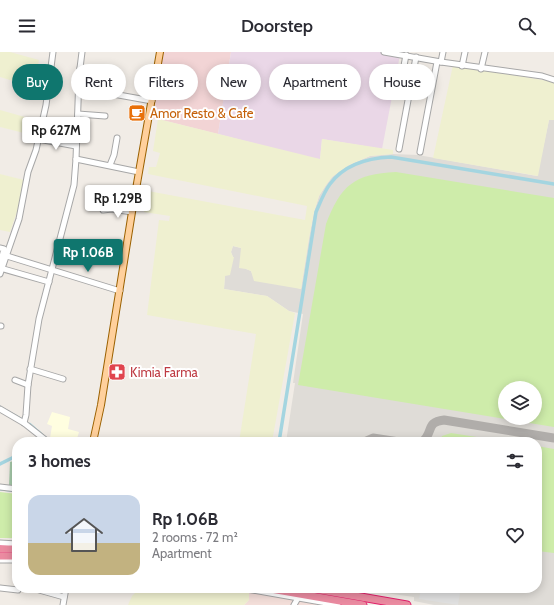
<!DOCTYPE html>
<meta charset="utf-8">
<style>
body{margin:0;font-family:Cabin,sans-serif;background:#f7f7f7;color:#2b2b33;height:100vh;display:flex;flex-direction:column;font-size:15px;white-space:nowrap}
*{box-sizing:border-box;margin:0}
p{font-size:13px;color:#7c7c81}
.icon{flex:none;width:22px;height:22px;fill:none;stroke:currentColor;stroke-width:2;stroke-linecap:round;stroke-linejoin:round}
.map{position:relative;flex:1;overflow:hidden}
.side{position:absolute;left:12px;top:385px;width:530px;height:156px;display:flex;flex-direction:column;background:#fff;border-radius:16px;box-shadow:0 2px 10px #0003}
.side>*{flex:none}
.banner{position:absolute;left:12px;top:12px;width:530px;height:36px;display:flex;gap:8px}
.tools{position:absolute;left:498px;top:329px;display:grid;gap:8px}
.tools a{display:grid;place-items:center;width:44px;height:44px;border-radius:50%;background:#fff;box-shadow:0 2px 10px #0003;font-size:20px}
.price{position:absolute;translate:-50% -34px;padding:0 9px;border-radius:4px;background:#fff;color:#222;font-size:13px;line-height:26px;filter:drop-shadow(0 1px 2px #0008)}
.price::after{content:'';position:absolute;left:50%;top:24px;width:12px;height:9px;margin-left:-6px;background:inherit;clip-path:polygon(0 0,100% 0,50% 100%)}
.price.selected{background:#0f766e;color:#fff}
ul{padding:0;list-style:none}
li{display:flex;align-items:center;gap:12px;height:100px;padding:0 16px}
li+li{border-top:1px solid #e1e1e2}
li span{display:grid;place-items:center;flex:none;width:112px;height:80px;border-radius:12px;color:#555}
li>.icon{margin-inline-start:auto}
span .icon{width:48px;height:48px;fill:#fffc;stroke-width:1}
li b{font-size:17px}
h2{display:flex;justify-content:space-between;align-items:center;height:48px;padding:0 16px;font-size:17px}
.tag{padding:0 14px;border-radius:18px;background:#fff;box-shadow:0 2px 10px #0003;font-size:14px;line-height:36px}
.tag.selected{background:#0f766e;color:#fff}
header{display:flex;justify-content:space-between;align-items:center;height:52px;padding:0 16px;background:#fff;font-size:18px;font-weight:600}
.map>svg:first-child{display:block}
.commercial{fill:#f2d4d5}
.industrial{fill:#ead7e7}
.education{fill:#fffee0}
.military{fill:#f3ded9}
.airport{fill:#dfdcd7;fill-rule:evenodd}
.farmland{fill:#eff0d0}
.grass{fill:#ceecaa;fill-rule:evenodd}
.cemetery{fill:#a6caaa}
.parking{fill:#e0e0e0}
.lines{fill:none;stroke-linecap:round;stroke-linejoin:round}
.stream{stroke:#a4d5e0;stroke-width:1}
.canal{stroke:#a4d5e0;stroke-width:3.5}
.taxiway{stroke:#b0adaa;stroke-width:9}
.minor-casing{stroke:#a7a7a7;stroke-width:7}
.major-casing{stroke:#9b6100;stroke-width:8}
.highway-casing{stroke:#e21f6b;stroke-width:9}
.minor{stroke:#fff;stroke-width:5}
.major{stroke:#ffd09c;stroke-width:6}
.highway{stroke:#eb8ba1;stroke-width:7}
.labels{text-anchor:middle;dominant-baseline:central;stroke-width:4;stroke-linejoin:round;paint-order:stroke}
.food-label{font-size:13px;fill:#c56008;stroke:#fff;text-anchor:start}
.health-label{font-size:13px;fill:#be3a42;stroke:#fff;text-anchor:start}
</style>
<header><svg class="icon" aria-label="menu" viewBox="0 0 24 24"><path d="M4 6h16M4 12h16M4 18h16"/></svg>Doorstep<svg class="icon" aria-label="search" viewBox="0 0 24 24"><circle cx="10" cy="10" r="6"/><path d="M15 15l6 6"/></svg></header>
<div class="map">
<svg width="554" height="553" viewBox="0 0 554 553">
<rect width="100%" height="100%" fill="#f1ece6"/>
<!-- commercial -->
<path class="commercial" d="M163,0H231L218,82L158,67H150Z"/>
<!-- industrial -->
<path class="industrial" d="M231,0H379L400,3L382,97L322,87L320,108L218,82Z"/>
<!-- education -->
<path class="education" d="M52,360L70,365L68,377L79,380L76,390H55L50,386L52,374L47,372Z"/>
<!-- military -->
<path class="military" d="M249,540L326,553H244L249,548Z"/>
<!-- airport -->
<path class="airport" d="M549,68H554V553H434L414,549V545L349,536H537V390H286L295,331H293L303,262L289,259L267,244L224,237L225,224L233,205L231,200L233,194L241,196L246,217L251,219L253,224L301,237L309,186L314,160L319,144L326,133L332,125L338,119L349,113L370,104L393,102L418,103L537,124ZM505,336H535V366H505Z"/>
<!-- farmland -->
<g class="farmland">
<path d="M0,0H10L39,8L37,18L49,21L46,39L0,25Z"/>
<path d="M453,13L554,30V68H549L538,124L433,106Z"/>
<path d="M0,58L39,69L36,84L0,75Z"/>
<path d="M158,67L320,107L322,87L393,98V102L370,104L349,113L332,125L326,133L319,144L314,160L309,186L301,237L254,229L251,219L246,217L239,216L241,196L233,194L231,200L233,205H234L230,223L225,224L224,237L267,244L289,259L295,261L272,390H239L256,282L147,263L159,168L169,169L170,164L144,160L148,139L305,168L307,154L148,122L149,115H156L160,101L153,99Z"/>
<path d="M0,122L24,128L20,151L10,180L0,178Z"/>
<path d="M140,536H227L249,540V548L244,553H128L132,544Z"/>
</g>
<!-- grass -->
<g class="grass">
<path d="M396,120L554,146V375L298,333L326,172C341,133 354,122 396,120ZM505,336H535V366H505Z"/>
<path d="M451,381L509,390H439L442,384Z"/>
<path d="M537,394L554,397V501L537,499Z"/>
<path d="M0,440L17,442V486H0Z"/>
</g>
<!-- cemetery -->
<path class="cemetery" d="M17,408V435L9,434L10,410Z"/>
<!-- parking -->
<path class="parking" d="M421,536H461L458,553L419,547Z"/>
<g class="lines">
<!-- stream -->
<g class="stream">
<path d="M0,354L23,367"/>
<path d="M30,371L52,390"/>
<path d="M0,438L17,440"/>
</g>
<!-- canal -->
<g class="canal">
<path d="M279,390L316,160C320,151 324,140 330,132C344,113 368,106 391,105L554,132"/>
<path d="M0,412L12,406L17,405"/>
</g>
<!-- taxiway -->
<g class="taxiway">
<path d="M364,390L373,386L399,390"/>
<path d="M422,390C434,381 425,370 444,368L554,386"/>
</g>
<!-- minor casing -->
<g class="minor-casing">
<g id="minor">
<path d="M384,0L441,10L542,24L554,28"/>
<path d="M441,10L443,0"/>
<path d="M462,14L465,0"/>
<path d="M80,16L107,21"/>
<path d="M481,17L485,0"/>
<path d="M401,30L406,3"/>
<path d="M78,38L113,42L152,49"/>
<path d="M78,62L105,64"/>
<path d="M41,77L77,84"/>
<path d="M38,87L76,94"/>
<path d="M399,97L416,5"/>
<path d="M420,100L437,10"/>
<path d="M76,107L139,120"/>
<path d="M110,113L114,103L117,86"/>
<path d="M113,142L134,146"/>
<path d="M103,158L112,157L132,160"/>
<path d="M0,196L4,197L0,212"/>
<path d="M7,204L120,239"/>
<path d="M0,216L49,230"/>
<path d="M0,222L19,167L28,120L36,98L46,53L53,0"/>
<path d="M0,274H1"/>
<path d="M30,317L63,327"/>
<path d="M15,328L28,333"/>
<path d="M0,357L24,371L48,390"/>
<path d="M24,371L26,363L28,333L39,267L74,133L76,107L79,24L82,0"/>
<path d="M0,435L17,437"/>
<path d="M0,491L17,492"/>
<path d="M0,508H17"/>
<path d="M0,536L18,538"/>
<path d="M241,536L338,553"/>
<path d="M39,538L64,545"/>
<path d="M63,553L66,536"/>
<path d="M294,553L298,546"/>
</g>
</g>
<!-- major casing -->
<g class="major-casing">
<path id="major" d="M93,390L101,353L132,160L160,0"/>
</g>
<!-- highway casing -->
<g class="highway-casing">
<g id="highway">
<path d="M0,497H17"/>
<path d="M0,504H17"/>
<path d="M265,536L363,553"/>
<path d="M309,536L407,553"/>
</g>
</g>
<!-- minor -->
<use href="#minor" class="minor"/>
<!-- major -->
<use href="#major" class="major"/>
<!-- highway -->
<use href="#highway" class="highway"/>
</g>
<!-- icons -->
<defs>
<g id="cafe-square" transform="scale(0.9)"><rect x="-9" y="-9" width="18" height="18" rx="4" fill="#e8710a" stroke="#fff"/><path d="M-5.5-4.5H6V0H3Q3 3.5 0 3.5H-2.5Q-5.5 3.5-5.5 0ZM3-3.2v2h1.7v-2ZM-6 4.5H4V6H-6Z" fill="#fff"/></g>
<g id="pharmacy-square" transform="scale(0.9)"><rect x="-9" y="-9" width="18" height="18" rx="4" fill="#e0444e" stroke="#fff"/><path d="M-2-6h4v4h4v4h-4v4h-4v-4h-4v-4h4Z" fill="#fff"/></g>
</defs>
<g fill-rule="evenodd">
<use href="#cafe-square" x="137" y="61"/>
<use href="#pharmacy-square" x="117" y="320"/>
</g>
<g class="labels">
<!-- food labels -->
<g class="food-label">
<text x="150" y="61">Amor Resto &amp; Cafe</text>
</g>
<!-- health labels -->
<g class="health-label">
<text x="130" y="320">Kimia Farma</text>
</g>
</g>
</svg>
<div class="tools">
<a><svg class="icon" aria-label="layers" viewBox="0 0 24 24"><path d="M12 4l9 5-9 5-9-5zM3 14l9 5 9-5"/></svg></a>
</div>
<b class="price" style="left:56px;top:99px">Rp 627M</b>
<b class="price" style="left:118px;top:167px">Rp 1.29B</b>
<b class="price selected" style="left:88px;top:221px">Rp 1.06B</b>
<div class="banner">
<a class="tag selected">Buy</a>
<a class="tag">Rent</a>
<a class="tag">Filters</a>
<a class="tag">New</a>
<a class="tag">Apartment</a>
<a class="tag">House</a>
</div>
<section class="side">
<h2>3 homes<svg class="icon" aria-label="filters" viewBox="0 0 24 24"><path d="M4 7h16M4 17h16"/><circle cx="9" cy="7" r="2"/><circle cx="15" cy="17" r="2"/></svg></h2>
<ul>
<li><span style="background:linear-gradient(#c9d6e8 60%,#c2b280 0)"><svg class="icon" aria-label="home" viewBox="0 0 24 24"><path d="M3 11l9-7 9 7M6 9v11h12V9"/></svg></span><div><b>Rp 1.06B</b><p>2 rooms · 72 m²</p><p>Apartment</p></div><svg class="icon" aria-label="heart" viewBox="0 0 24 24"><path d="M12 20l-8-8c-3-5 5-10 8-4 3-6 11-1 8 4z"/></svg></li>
</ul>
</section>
</div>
